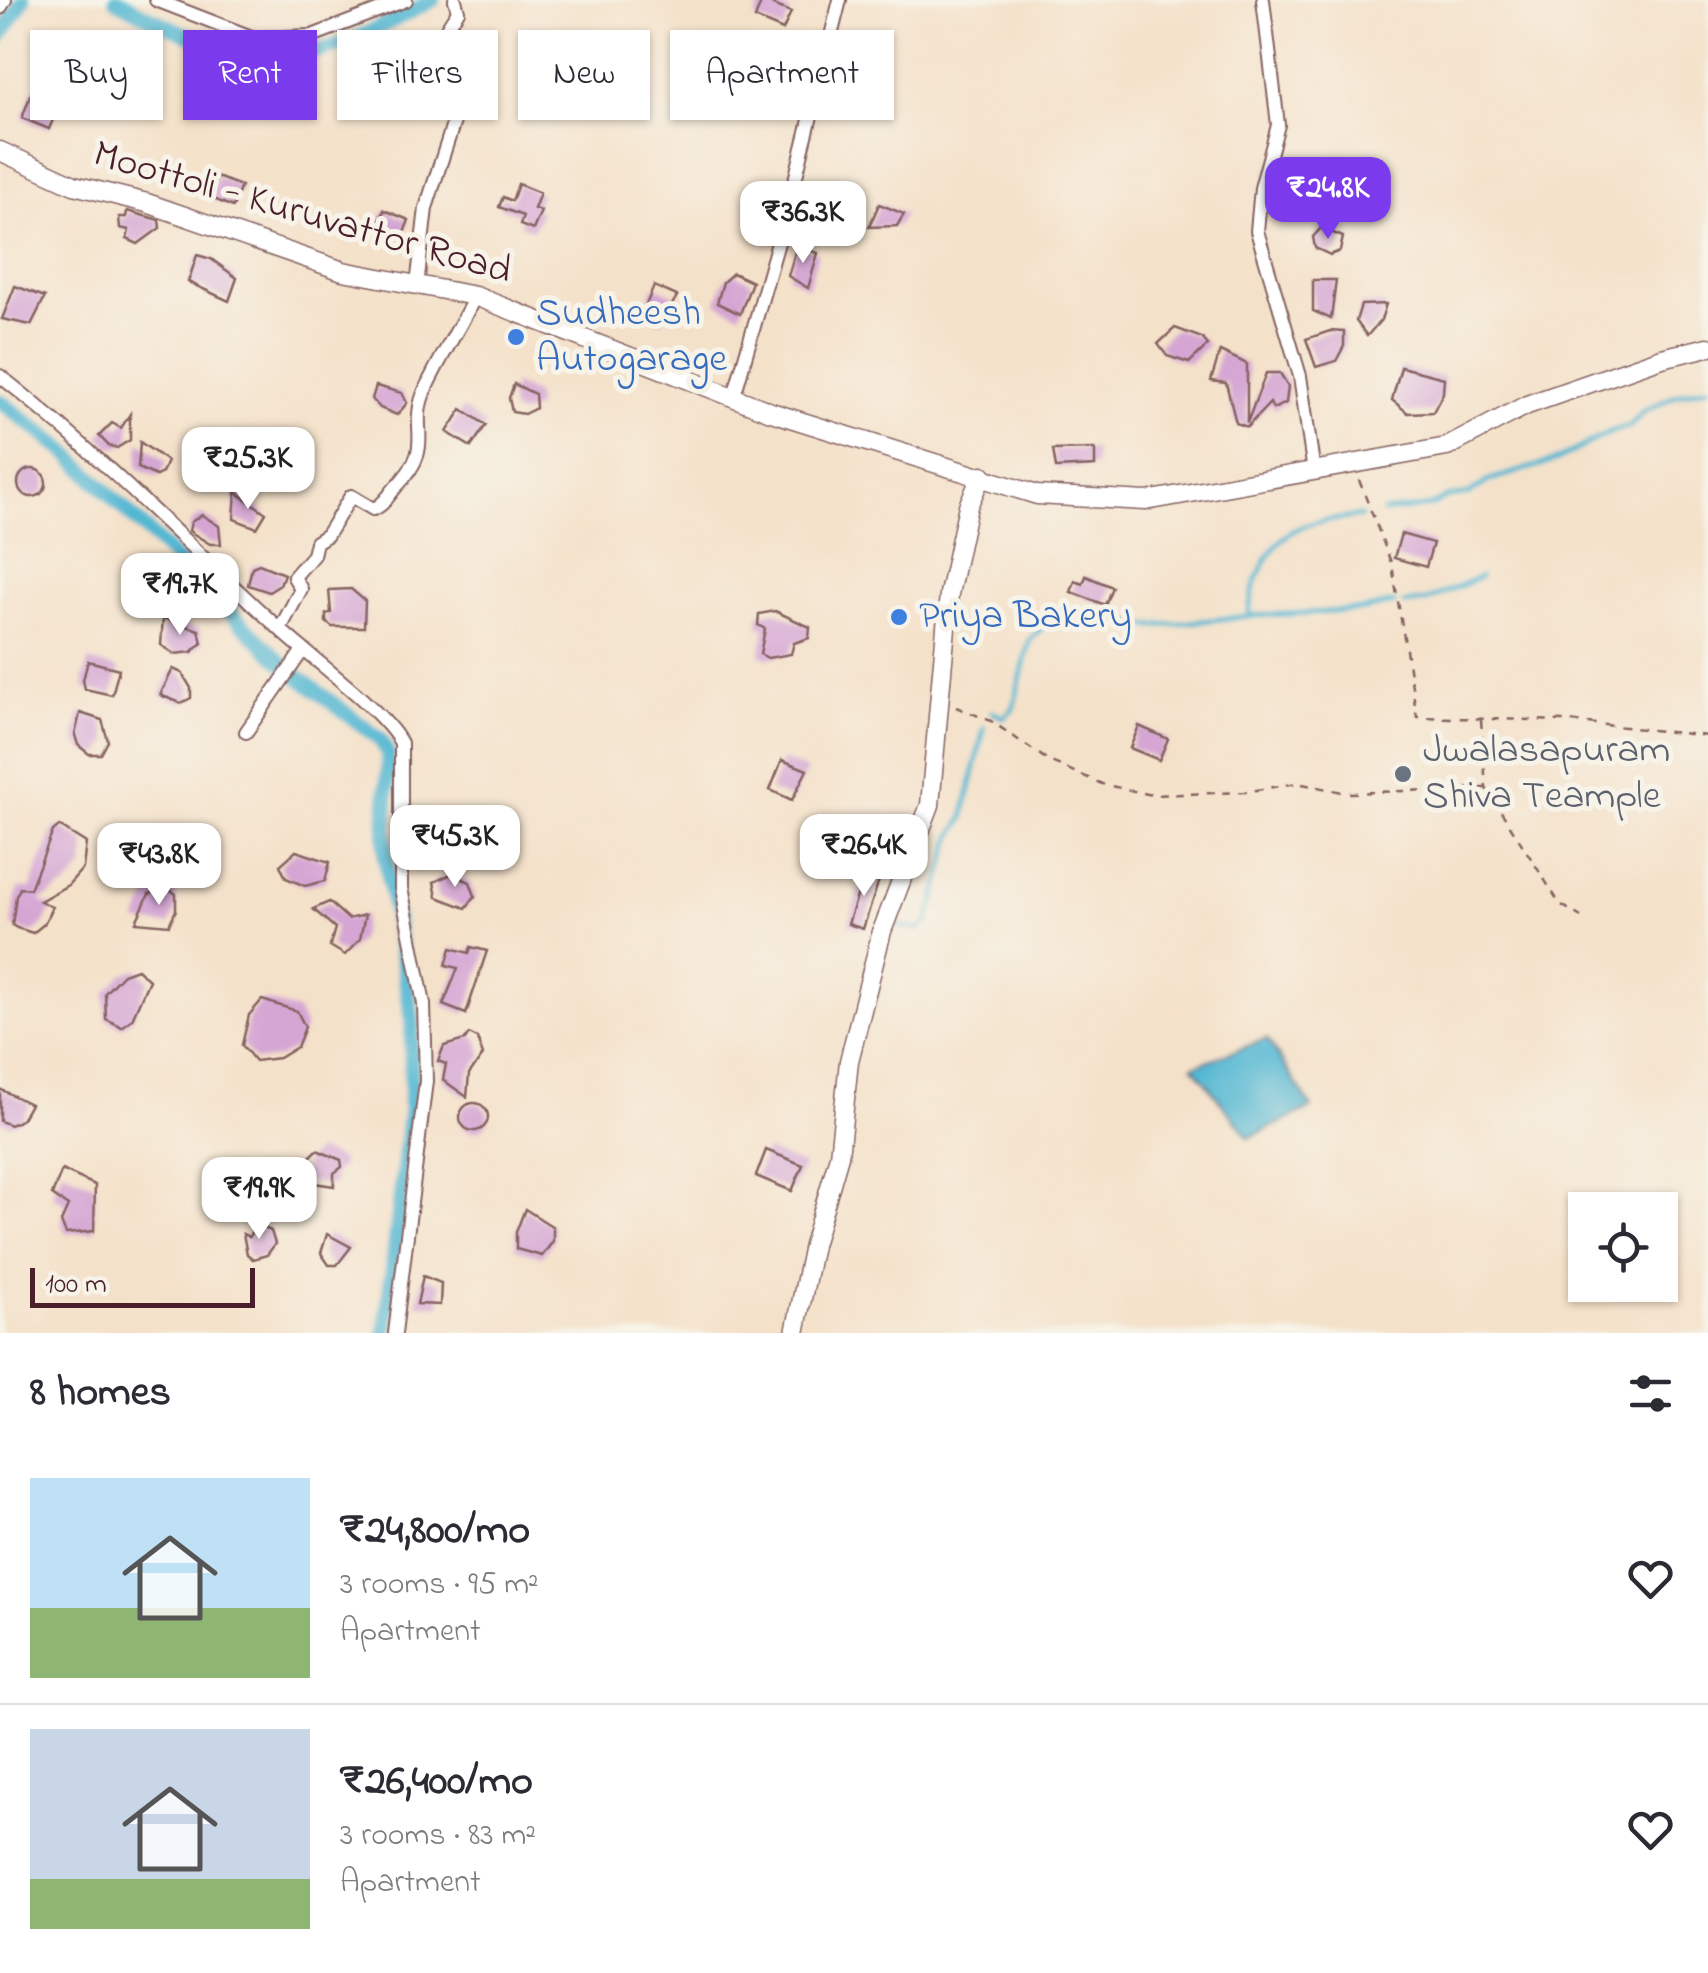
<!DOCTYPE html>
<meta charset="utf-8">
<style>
body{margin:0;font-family:"Indie Flower",sans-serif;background:#f2f2f3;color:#2b2b33;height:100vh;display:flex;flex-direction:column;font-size:38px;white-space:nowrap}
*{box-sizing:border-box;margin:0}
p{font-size:32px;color:#7c7c81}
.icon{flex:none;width:55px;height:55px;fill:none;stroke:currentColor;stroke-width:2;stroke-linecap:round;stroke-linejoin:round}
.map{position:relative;height:1333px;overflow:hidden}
.panel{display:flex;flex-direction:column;background:#fff;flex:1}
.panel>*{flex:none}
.top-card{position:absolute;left:30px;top:30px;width:1000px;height:90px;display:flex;gap:20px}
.controls{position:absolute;left:1568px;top:1192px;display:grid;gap:20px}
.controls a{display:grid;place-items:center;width:110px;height:110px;border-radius:0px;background:#fff;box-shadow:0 2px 8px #0004;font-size:50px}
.scale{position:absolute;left:30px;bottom:25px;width:225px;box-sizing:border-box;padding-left:10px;border:5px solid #4a1f2b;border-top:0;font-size:28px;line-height:35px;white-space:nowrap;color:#4a1f2b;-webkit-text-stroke:8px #f7f3e8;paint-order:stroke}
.price{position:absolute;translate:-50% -85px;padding:0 22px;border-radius:20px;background:#fff;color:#222;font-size:32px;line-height:65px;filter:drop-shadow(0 2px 5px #0008)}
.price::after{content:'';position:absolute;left:50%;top:60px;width:30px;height:22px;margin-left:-15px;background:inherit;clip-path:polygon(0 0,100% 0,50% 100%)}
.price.active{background:#7c3aed;color:#fff}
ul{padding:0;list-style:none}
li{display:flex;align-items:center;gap:30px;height:250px;padding:0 30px}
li+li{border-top:2px solid #e1e1e2}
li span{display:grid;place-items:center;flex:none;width:280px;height:200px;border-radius:0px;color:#555}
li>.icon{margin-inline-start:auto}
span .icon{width:120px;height:120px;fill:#fffc;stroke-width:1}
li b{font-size:42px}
h2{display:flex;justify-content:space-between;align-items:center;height:120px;padding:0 30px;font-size:42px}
.tag{padding:0 35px;border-radius:0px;background:#fff;box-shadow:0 2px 8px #0004;font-size:35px;line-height:90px}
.tag.active{background:#7c3aed;color:#fff}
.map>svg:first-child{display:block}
.water{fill:#55b8d3;stroke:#506c7f;stroke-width:2.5}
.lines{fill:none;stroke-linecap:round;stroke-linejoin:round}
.stream{stroke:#55b8d3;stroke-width:5}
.canal{stroke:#55b8d3;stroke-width:15}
.building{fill:#d5a6d4}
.street-casing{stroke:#866362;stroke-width:16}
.secondary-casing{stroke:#866362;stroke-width:21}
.path{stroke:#866362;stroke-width:2.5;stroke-dasharray:8 8;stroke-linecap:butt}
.street{stroke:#fff;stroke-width:12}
.secondary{stroke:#fff;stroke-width:18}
.shop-dot{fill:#3f7fe0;stroke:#f7f3e8;stroke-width:4}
.worship-dot{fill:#6b7280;stroke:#f7f3e8;stroke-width:4}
.labels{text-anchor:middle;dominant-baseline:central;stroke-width:10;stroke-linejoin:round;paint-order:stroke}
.street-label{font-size:40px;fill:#4a1f2b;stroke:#f7f3e8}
.shop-label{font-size:40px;fill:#366cbe;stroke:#f7f3e8;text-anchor:start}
.worship-label{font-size:40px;fill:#5b616d;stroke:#f7f3e8;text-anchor:start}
</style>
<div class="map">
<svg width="1708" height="1333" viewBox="0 0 1708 1333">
<rect width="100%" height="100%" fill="#f7f3e8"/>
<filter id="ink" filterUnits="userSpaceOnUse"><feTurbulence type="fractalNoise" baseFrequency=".01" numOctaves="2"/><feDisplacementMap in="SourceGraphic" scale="20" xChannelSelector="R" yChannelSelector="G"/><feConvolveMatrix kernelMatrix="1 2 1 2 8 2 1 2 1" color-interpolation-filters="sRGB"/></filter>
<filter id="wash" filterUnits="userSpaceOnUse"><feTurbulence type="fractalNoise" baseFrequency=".0048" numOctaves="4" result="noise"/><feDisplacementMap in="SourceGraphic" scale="40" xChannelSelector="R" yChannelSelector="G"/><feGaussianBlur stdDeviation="2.25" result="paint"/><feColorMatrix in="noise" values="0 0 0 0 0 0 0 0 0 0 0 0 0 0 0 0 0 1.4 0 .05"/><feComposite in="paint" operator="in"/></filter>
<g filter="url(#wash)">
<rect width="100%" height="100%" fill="#f4e1c9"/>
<!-- water -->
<path class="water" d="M1267,1039L1312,1108L1249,1138L1193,1066Z"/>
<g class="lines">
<!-- stream -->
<g class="stream">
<path d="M1383,512L1431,506L1447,497L1469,494L1490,480L1557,460L1610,432L1630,426L1643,412L1676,395L1708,387"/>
<path d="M1404,604L1426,601L1480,577"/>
<path d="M1249,616L1364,610L1394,603"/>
<path d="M992,712L1004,717L1013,709L1030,640L1050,619L1093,617L1152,626L1249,616C1250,594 1255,581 1265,562C1289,519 1316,523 1361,516"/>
<path d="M891,924L917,930L928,923L953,835L963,819L984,728"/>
</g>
<!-- canal -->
<g class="canal">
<path d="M116,0C262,76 288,77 433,0"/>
<path d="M0,37L23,0"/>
<path d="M0,401L64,450L288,669L380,739L388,754L385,856L412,1019L410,1111L385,1333"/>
</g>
</g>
<g id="blocks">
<!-- building -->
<g class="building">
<path d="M762,0H775L773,5L791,12L783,30L755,18Z"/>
<path d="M594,84L596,107L552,108V86Z"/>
<path d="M32,91L54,99L48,115L54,117L49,129L22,118Z"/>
<path d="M217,177L241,186L233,207L209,197Z"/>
<path d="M518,184L540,193L534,209L541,211L533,230L520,225L523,216L499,207L503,197L512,201Z"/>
<circle cx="818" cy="210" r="15"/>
<path d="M879,204L904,214L897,226L869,227Z"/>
<path d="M384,210L409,220L402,238L377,228Z"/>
<path d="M127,211L159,220L160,228L138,244L127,239L129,230L120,228L119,217H126Z"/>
<path d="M1321,228L1343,237L1340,251L1330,255L1315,248L1313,237Z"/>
<path d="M797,246L818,253L808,288L788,276Z"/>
<path d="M197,255L211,259L237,278L229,301L188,282Z"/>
<path d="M733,273L752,282L740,314L717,303L723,282Z"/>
<path d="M1313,280H1336L1331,319L1313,311Z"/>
<path d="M15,286L45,297L31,325L2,319Z"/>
<path d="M654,286L677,296L662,322L642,314Z"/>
<path d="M1386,304L1381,320L1367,336L1356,321L1361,305Z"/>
<path d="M1175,328L1202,338L1208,345L1189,363L1167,356L1158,344Z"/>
<path d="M1330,331L1344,332V346L1336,361L1316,367L1306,339Z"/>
<path d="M1220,351L1247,364V423L1266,373H1280L1288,386L1286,403L1273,409L1270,403L1247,427L1236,423L1226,383L1211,381Z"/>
<path d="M1401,367L1444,378L1443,393L1433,412L1408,413L1392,400Z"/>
<path d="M514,384L535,394L536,408L524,414L512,412L509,398Z"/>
<path d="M376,386L402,393L407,403L397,415L380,408L372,399Z"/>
<path d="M462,409L486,425L471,447L447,432Z"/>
<path d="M130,414V440L117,448L109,446L99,436L112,423L121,428Z"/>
<path d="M140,442L167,461L162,473L156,476L138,468Z"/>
<path d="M1095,449V466L1056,468L1053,450Z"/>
<circle cx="32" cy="483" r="14"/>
<path d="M236,492L266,513L257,528L234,519Z"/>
<path d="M202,515L219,526L221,544H210L189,531L191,522Z"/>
<path d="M1401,534L1433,543L1426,567L1394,558Z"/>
<path d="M259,564L284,574L280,585L269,592L248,585L252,567Z"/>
<path d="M1086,576L1112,587L1105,605L1071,592L1075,581L1083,584Z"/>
<path d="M351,589L365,601L364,627H332L326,622V614L331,613L329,590Z"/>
<path d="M775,611L810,627L809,638L794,643L791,654L768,658L760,654L765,629L758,625L759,614Z"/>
<path d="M163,618L199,630L202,643L192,652L174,654L161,645Z"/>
<path d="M88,661L119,669L112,695L85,689L83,680Z"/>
<path d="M173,669L182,673L191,688V698L181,703L160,695Z"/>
<path d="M80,713L102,720L108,741L101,754H89L78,745L75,735Z"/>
<path d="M1139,726L1168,739L1159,760L1130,748Z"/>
<path d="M782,760L807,770L792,800L770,790Z"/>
<path d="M59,826L86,843L83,868L68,885L40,901L52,907L44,924L33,933L17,928L12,925L16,896L20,888L30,889L53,831Z"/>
<path d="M190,849L218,862L212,878L204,879L185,868Z"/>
<path d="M296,851L330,862L325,881L305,886L286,878L280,865Z"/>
<path d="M866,869L881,874L863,929L848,924Z"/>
<path d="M451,874L470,882L475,896L466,908L437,897L434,882Z"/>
<path d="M168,888L176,894V910L169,925L136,922L149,894Z"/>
<path d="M329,902L348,919L365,915L360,939L345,955L330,946L335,928L313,909Z"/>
<path d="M471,947L487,951L466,1014L443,1005L458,968L446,965L451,948L469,953Z"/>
<path d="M137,969L149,980L132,1019L122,1027L106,1019L105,993L123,974Z"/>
<path d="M262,1000L297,1011L305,1027L297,1047L279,1058L255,1061L242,1045L249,1015Z"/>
<path d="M469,1034L477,1038L483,1055L469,1074L467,1097L443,1080L446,1064L438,1061L444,1046L465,1040Z"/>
<path d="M0,1089L30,1104L21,1120L10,1125L0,1121Z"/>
<circle cx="474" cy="1117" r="14"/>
<path d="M317,1150L341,1160L342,1167L334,1173V1186L308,1182L304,1175L305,1162Z"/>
<path d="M766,1150L803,1165L792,1191L756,1176Z"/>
<path d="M62,1170L95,1185L94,1231L66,1234L61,1222L68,1206L52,1195Z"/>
<path d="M525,1209L553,1227V1241L542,1256L516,1249V1232Z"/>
<path d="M255,1224L271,1231L275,1244L267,1255L253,1259L247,1254L243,1234L249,1237Z"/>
<path d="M327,1234L351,1247L337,1265H329L321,1253Z"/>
<path d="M423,1276L441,1283L440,1305L417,1304Z"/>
</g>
</g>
</g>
<g filter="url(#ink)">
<use href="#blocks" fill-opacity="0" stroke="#866362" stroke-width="2.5"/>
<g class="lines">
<!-- street casing -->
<g class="street-casing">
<g id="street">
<path d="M156,0L254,38L312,36L406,0"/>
<path d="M1263,0L1278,125L1261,188L1257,231L1300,376L1314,472"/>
<path d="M0,8L5,0"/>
<path d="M417,286L426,208L460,103L455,66L458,55L447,28L458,11L455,0"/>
<path d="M0,376C101,455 189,547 284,633C315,661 384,711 401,743V888L424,1004L426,1081L395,1333"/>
<path d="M734,396L789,204L840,0"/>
<path d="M280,629L301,589L294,577L313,555L316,542L327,535L351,496L373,509C383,506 388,496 395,488C439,443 406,431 426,388C440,357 460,328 475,296"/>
<path d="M246,732L303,650"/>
</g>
</g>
<!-- secondary casing -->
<g class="secondary-casing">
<g id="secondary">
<path d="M0,151L74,185L147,203L343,271L475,296L771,412L1037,495L1146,501L1447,447L1527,405L1662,358L1708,347"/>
<path d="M795,1333L813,1245L839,1156L849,1061L882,931L930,805L949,594L968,506L982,475"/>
</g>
</g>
<!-- path -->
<g class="path">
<path d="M1359,480L1392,565L1417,717L1568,721L1708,736"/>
<path d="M956,707L991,721L1049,761L1102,784L1152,795L1245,792L1297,783L1348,793L1486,788"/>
<path d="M1481,720L1486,788L1560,904L1581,917"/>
</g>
<!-- street -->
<use href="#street" class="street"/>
<!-- secondary -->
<use href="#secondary" class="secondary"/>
</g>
</g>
<!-- markers -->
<g class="shop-dot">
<circle cx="516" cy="337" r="10"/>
<circle cx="899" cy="617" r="10"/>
</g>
<circle class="worship-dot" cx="1403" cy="774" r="10"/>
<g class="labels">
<!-- street labels -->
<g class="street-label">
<text transform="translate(302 214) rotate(16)">Moottoli - Kuruvattor Road</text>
</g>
<!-- shop labels -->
<g class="shop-label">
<text x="536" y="314">Sudheesh<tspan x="536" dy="46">Autogarage</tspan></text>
<text x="919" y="617">Priya Bakery</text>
</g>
<!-- worship labels -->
<g class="worship-label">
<text x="1423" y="751">Jwalasapuram<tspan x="1423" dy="46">Shiva Teample</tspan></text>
</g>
</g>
</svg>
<div class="controls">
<a><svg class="icon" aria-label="locate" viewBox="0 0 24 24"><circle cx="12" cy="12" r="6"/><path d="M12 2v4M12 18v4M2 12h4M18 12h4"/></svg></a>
</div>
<div class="scale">100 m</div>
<b class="price active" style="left:1328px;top:242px">₹24.8K</b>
<b class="price" style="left:803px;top:266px">₹36.3K</b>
<b class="price" style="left:248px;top:512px">₹25.3K</b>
<b class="price" style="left:180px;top:638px">₹19.7K</b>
<b class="price" style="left:455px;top:890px">₹45.3K</b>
<b class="price" style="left:864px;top:899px">₹26.4K</b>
<b class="price" style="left:159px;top:908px">₹43.8K</b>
<b class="price" style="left:259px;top:1242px">₹19.9K</b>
<div class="top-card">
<a class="tag">Buy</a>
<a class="tag active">Rent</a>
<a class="tag">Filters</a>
<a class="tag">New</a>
<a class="tag">Apartment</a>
</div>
</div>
<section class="panel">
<h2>8 homes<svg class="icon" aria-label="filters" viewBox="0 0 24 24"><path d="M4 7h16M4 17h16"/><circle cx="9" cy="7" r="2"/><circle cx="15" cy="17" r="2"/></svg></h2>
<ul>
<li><span style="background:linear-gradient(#bfe0f5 65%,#8fb573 0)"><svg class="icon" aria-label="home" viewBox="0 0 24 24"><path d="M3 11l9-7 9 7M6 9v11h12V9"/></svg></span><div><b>₹24,800/mo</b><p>3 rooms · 95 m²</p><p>Apartment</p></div><svg class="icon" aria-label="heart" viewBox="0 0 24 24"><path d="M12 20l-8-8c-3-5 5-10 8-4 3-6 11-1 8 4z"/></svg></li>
<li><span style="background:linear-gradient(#c9d6e8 75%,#8fb573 0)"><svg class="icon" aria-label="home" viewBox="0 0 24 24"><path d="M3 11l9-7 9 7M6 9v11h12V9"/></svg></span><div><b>₹26,400/mo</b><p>3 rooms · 83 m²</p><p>Apartment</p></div><svg class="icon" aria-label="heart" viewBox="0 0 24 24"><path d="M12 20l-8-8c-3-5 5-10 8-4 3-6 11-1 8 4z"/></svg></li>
</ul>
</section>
